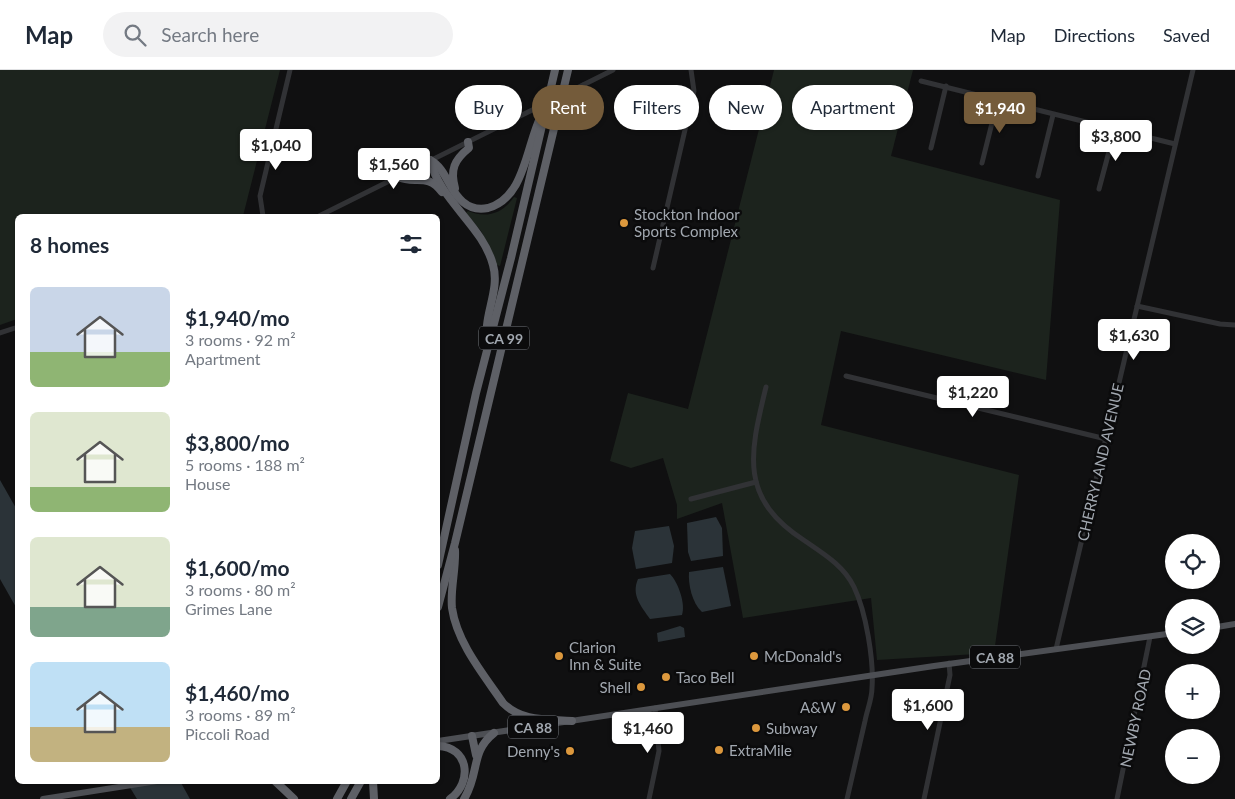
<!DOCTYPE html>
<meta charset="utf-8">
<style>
body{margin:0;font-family:Lato,sans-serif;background:#f2f2f3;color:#1f2937;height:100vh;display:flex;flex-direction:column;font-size:19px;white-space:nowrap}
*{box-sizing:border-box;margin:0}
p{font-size:16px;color:#747a83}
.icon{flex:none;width:28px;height:28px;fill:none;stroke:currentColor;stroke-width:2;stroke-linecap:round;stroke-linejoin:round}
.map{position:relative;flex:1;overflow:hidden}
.panel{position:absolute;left:15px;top:144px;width:425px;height:570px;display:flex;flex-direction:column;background:#fff;border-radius:8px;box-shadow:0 1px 4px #0004}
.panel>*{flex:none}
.guide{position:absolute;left:455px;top:15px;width:475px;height:45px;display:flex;gap:10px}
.buttons{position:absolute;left:1165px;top:464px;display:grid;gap:10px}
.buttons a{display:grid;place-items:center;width:55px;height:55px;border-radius:50%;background:#fff;box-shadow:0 1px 4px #0004;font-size:25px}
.price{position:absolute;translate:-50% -42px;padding:0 11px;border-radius:5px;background:#fff;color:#222;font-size:16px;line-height:32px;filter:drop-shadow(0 1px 2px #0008)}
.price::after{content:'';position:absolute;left:50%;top:30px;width:15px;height:11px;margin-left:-8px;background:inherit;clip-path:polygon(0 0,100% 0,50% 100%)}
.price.current{background:#745b3a;color:#fff}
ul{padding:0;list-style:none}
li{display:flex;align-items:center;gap:15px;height:125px;padding:0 15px}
li span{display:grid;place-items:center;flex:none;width:140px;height:100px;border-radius:8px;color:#555}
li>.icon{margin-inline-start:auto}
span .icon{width:60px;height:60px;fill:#fffc;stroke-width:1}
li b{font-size:21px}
h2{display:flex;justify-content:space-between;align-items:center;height:60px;padding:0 15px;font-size:21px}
.chip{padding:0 18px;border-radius:22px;background:#fff;box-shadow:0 1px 4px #0004;font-size:18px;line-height:45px}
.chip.current{background:#745b3a;color:#fff}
header{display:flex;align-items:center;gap:30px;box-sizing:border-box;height:70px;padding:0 25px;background:#fff;border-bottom:1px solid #e0e1e3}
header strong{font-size:24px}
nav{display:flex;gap:28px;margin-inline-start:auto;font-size:18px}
.search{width:350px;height:45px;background:#f2f2f3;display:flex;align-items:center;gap:12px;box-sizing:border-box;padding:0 18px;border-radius:28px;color:#747a83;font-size:19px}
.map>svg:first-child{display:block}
.green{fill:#1c231d}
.water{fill:#2b3338}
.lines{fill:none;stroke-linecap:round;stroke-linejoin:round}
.minor{stroke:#313235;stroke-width:5}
.major{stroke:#4d4f54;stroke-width:6}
.highway{stroke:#5e6066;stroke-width:8}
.minor-bridge{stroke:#313235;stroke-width:5}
.poi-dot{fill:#dc983d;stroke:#0b0b0c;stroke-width:2}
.labels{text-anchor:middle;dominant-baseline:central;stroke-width:5;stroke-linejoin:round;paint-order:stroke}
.shield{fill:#0b0b0c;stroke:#75797f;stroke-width:1}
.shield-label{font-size:14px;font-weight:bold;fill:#a2a8b0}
.poi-label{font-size:15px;fill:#a2a8b0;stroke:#0b0b0c;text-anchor:start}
.street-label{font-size:15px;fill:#a2a8b0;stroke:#0b0b0c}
</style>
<header>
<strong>Map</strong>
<div class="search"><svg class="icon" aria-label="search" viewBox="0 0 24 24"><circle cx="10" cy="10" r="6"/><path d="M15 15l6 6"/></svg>Search here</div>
<nav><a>Map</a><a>Directions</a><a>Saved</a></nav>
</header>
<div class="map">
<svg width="1235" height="729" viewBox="0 0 1235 729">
<rect width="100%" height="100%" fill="#101011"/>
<!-- green -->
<g class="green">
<path d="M0,0H280L243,146H18L17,249L0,255Z"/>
<path d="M774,0H913L891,86L1060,130L1046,310L841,261L821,355L1019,405L994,583L877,590L871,528L743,548L722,433L677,449V435L663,388L631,398L610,391L628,323L688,339Z"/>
<path d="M514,127L517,128L500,196L497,195L481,161L466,143L468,141C487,149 503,143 514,127Z"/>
</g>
<!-- water -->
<g class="water">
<path d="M0,410L17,440V539L0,509Z"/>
<path d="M716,447L722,458L723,486L691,491L688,482L687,453Z"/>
<path d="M669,456L674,476L672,493L636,499L632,478L635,461Z"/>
<path d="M723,497L731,536L702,542C692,533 688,514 689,502Z"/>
<path d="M670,504C678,512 686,534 682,545L650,549C641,536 631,525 638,509Z"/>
<path d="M680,556L684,558L685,567L658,572L657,563Z"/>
<path d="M126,711H180L190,729H137Z"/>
</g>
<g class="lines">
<!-- minor -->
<g class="minor">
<path d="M921,11L1175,74"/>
<path d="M583,15L613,0"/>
<path d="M931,78L946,16"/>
<path d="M982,93L998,29"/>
<path d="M1038,106L1053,45"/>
<path d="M1099,119L1115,59"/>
<path d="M263,146L260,126L290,0"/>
<path d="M319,146L516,48"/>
<path d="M653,198L694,21L691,0"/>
<path d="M1137,236L1220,254L1235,255"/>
<path d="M0,263L18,257"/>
<path d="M846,306L1106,369"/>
<path d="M766,317C750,383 738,428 805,471C824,484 844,496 854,517C866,542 874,590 872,618C872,629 867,640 865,651C859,677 853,703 847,729"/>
<path d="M691,429L756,412"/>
<path d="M1056,579L1193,0"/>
<path d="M649,729L659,681L655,638"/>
<path d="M924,729L950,605L949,593"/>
<path d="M1117,729L1150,567"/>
</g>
<!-- major -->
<g class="major">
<path d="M1211,558L1235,554"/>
<path d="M438,671L934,596L1174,563"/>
<path d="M43,729L157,711"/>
</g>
<!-- highway -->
<g class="highway">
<path d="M430,90C447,99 448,120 463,132C470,138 478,140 488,138C525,128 526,76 541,46"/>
<path d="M430,90C440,131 483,156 493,195C501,222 480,250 489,275"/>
<path d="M398,107C415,115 427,102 442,122"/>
<path d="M455,118C450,100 454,90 469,78L468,72"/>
<path d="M455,480C456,499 450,520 452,538C457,573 484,605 503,633C522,652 547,649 572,651"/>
<path d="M438,495L476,323L511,188L555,0"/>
<path d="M438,537L455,473L568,0"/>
<path d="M472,666L476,685"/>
<path d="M438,676C469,677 473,712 450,729"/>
<path d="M275,711L294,729"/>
<path d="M373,711L374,729"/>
<path d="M337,729L347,711"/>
<path d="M351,729L361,711"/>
<path d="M464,729C480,703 470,682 494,663"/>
</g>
<!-- minor-bridge -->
<path class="minor-bridge" d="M516,48L583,15"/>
</g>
<!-- markers -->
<g class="poi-dot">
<circle cx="624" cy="153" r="5"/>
<circle cx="559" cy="586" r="5"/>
<circle cx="754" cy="586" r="5"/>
<circle cx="666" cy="607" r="5"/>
<circle cx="641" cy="617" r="5"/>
<circle cx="846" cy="637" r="5"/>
<circle cx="756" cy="658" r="5"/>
<circle cx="719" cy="680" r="5"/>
<circle cx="570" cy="681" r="5"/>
</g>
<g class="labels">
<!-- shield labels -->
<g class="shield">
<rect x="479" y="256.5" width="50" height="23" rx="4"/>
<rect x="970" y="575.5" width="50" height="23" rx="4"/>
<rect x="508" y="645.5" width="50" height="23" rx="4"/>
</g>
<g class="shield-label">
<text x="504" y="268">CA 99</text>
<text x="995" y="587">CA 88</text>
<text x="533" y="657">CA 88</text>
</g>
<!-- poi labels -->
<g class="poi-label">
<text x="634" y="144">Stockton Indoor<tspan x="634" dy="17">Sports Complex</tspan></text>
<text x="569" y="577">Clarion<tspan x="569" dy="17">Inn &amp; Suite</tspan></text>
<text x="764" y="586">McDonald's</text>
<text x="676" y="607">Taco Bell</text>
<text x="631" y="617" text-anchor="end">Shell</text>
<text x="836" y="637" text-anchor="end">A&amp;W</text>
<text x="766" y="658">Subway</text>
<text x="729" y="680">ExtraMile</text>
<text x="560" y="681" text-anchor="end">Denny's</text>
</g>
<!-- street labels -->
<g class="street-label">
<text transform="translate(1100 392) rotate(-77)">CHERRYLAND AVENUE</text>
<text transform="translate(1135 648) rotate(-78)">NEWBY ROAD</text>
</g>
</g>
</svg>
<div class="buttons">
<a><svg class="icon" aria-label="locate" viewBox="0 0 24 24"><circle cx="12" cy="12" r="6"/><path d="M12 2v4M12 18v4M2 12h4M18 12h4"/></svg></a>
<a><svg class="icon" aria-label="layers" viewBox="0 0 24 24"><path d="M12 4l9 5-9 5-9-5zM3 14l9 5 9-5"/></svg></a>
<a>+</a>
<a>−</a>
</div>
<b class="price current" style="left:1000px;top:64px">$1,940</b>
<b class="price" style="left:1116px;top:92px">$3,800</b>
<b class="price" style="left:276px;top:101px">$1,040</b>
<b class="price" style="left:394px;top:120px">$1,560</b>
<b class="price" style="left:1134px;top:291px">$1,630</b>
<b class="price" style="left:973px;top:348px">$1,220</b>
<b class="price" style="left:928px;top:661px">$1,600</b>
<b class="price" style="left:648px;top:684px">$1,460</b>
<div class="guide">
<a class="chip">Buy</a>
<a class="chip current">Rent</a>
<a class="chip">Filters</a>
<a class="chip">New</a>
<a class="chip">Apartment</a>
</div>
<section class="panel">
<h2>8 homes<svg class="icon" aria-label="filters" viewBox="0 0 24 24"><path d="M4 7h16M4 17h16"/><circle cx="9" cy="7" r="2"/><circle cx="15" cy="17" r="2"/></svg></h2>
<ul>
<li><span style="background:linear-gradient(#c9d6e8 65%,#8fb573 0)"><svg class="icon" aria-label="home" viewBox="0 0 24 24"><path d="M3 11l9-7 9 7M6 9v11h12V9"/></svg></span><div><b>$1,940/mo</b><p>3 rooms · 92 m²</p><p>Apartment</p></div></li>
<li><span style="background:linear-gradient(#dfe7d0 75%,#8fb573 0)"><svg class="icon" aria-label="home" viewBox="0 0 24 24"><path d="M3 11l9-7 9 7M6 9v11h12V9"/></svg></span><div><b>$3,800/mo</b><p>5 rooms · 188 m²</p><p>House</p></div></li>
<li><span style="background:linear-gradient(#dfe7d0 70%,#7fa58c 0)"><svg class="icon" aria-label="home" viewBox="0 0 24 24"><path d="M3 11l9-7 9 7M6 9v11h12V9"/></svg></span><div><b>$1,600/mo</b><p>3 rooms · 80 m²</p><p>Grimes Lane</p></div></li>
<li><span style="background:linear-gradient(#bfe0f5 65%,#c2b280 0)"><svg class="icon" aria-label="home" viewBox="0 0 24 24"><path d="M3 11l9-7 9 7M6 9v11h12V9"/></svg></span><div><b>$1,460/mo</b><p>3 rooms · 89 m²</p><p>Piccoli Road</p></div></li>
</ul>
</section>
</div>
